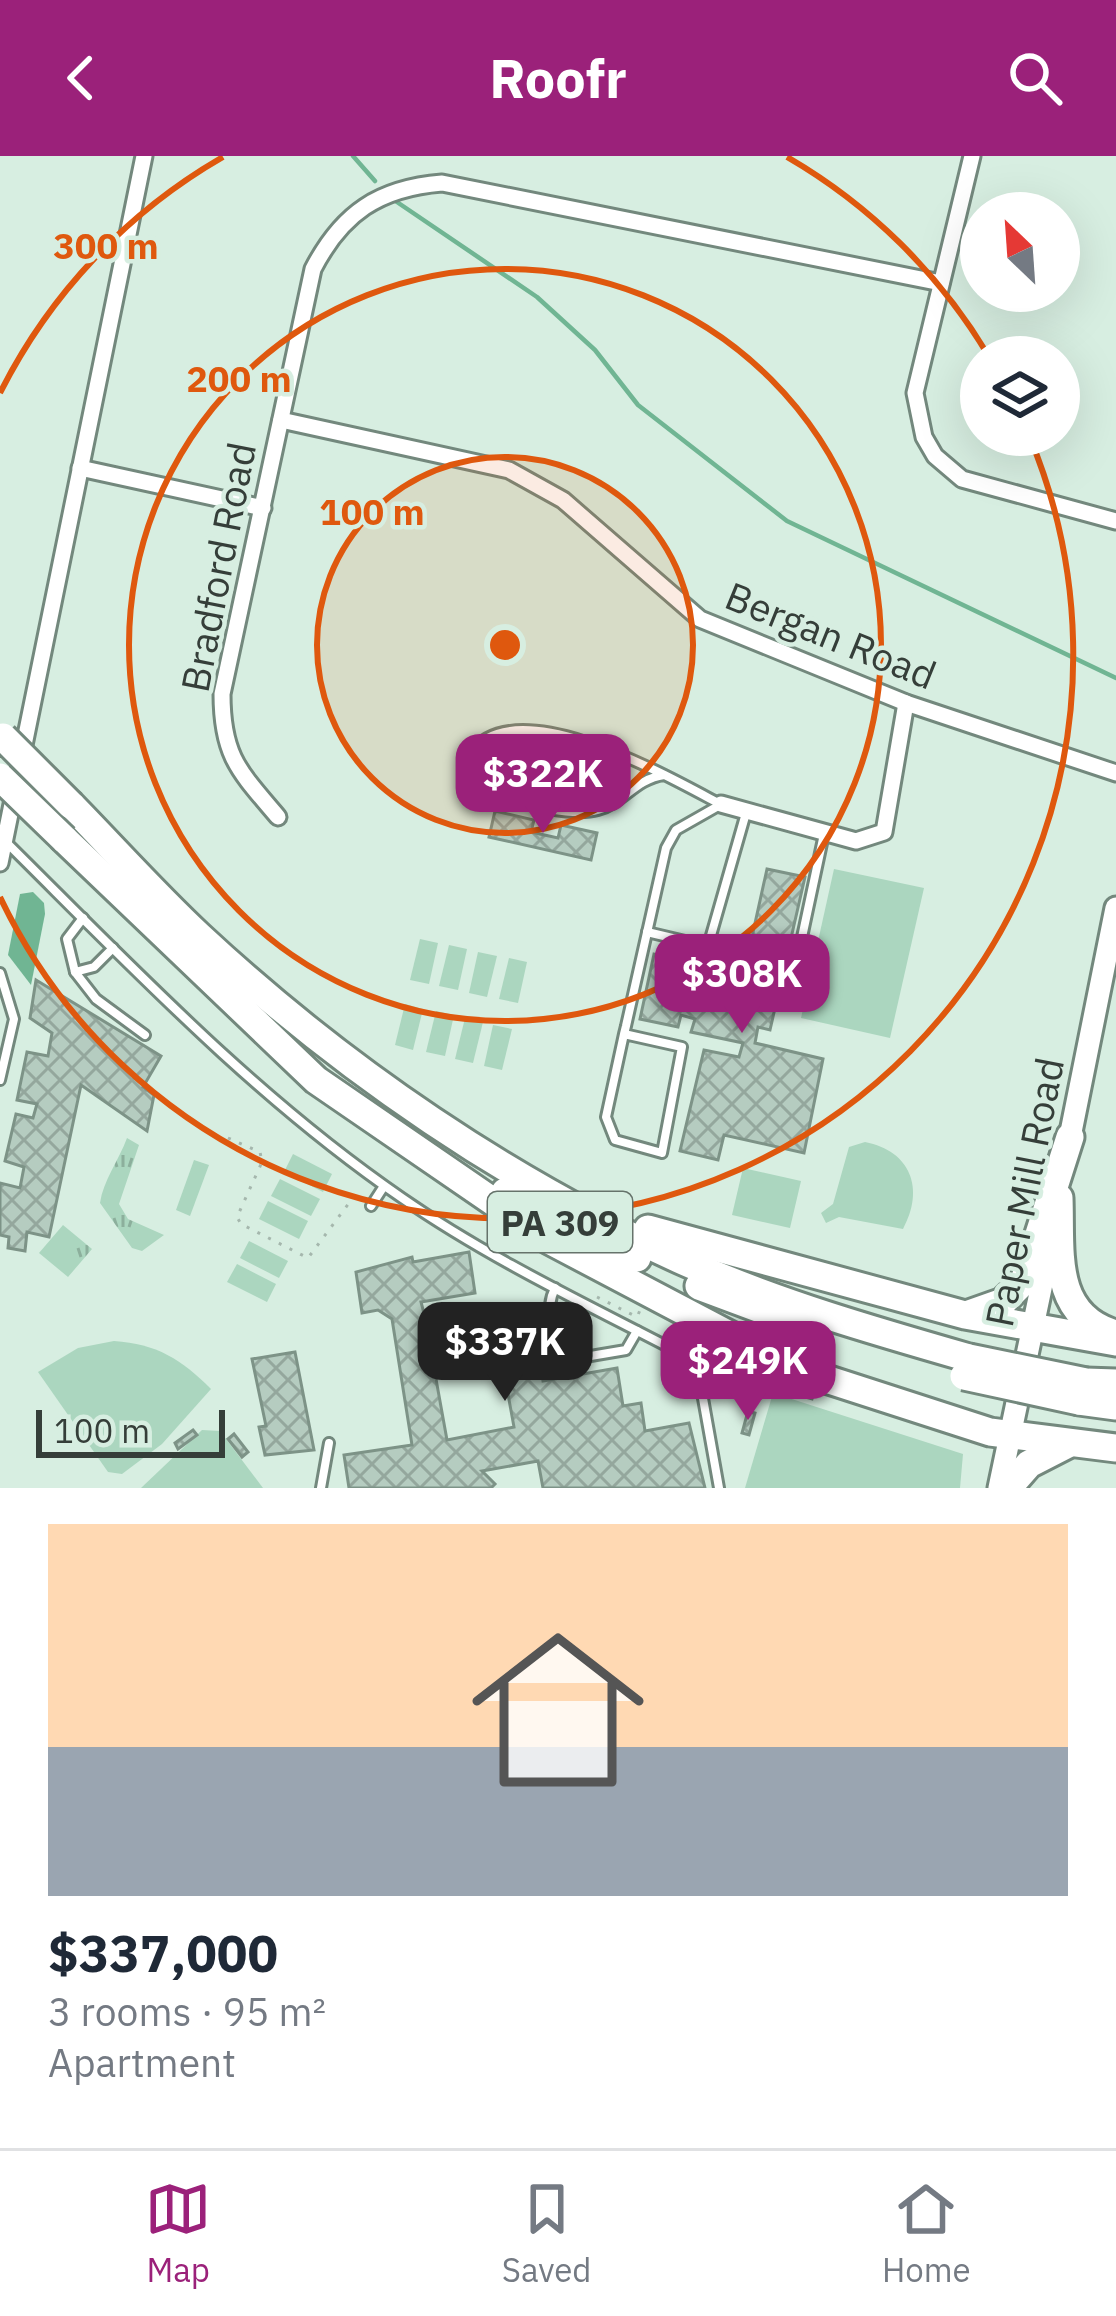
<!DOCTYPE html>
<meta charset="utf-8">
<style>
body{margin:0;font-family:"IBM Plex Sans",sans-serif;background:#f2f2f3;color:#1f2937;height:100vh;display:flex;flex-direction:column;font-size:45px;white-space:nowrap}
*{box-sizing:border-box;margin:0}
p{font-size:39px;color:#747a83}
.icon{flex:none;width:66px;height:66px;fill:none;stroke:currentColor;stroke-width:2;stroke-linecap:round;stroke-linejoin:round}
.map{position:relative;height:1332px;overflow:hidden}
.sheet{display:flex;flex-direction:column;background:#fff;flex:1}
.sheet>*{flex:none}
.needle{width:78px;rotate:335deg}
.tools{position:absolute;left:960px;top:36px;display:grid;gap:24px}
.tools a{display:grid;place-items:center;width:120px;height:120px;border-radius:50%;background:#fff;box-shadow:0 12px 48px #0002;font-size:60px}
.scale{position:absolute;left:36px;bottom:30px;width:189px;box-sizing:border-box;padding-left:12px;border:6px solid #353e39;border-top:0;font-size:33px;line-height:42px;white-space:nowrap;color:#353e39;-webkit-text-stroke:9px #d7eee1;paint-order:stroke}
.price{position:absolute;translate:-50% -102px;padding:0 27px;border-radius:24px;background:#9b217a;color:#fff;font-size:39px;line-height:78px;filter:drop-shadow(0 3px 6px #0008)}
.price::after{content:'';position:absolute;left:50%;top:72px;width:36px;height:27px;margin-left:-18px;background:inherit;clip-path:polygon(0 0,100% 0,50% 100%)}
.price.active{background:#222;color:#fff}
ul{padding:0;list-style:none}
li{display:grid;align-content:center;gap:24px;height:636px;padding:0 48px}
li span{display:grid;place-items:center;height:372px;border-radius:0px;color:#555}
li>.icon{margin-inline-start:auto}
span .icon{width:216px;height:216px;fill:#fffc;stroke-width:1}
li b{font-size:51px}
header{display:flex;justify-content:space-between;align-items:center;height:156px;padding:0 48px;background:#9b217a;color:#fff;font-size:54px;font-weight:800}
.dock{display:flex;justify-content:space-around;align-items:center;height:168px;border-top:3px solid #e0e1e3;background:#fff;font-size:33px;color:#747a83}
.dock a{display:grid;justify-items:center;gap:6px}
.dock .active{color:#9b217a}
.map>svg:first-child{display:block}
.park{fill:url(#park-tufts)}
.pitch{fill:#abd6bf}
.water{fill:#70b593}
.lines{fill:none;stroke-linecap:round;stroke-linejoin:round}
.stream{stroke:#70b593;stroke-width:4.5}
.building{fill:url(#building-cross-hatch);stroke:#7d9387;stroke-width:3;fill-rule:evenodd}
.service-casing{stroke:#73887d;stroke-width:14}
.minor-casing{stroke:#73887d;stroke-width:21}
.secondary-casing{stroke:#73887d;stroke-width:27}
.motorway-casing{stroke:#73887d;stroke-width:33}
.path{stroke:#a5b7ad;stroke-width:3;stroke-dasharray:3 9;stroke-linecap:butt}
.service{stroke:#fff;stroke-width:8}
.minor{stroke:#fff;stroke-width:15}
.secondary{stroke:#fff;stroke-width:21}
.motorway{stroke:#fff;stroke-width:27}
.motorway-bridge-casing{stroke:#73887d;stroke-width:33;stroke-linecap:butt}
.motorway-bridge{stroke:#fff;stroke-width:27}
.ring{fill:none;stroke:#df580e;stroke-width:6}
.labels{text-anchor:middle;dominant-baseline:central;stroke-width:9;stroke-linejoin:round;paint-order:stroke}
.shield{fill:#d7eee1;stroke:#66736b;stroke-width:3}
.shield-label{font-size:36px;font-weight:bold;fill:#353e39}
.street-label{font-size:39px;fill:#353e39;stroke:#d7eee1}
.centre{fill:#df580e;stroke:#d7eee1;stroke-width:6}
.ring-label{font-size:36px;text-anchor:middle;font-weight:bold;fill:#df580e;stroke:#d7eee1;stroke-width:9;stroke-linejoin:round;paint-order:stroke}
</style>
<header><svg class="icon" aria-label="back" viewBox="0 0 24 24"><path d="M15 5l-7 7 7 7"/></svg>Roofr<svg class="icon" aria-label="search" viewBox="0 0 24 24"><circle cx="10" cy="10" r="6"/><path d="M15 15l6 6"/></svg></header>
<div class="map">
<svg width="1116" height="1332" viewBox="0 0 1116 1332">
<defs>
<pattern id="park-tufts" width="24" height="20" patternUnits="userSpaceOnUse" patternTransform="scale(3)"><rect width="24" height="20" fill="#abd6bf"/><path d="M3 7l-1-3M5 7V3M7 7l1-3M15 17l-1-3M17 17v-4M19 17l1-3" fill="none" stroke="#8caf9c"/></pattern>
<pattern id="building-cross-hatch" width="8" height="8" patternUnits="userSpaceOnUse" patternTransform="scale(3)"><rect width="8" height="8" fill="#b5ccc0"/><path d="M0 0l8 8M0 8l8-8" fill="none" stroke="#94a79d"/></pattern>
</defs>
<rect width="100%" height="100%" fill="#d7eee1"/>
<!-- park -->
<g class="park">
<path d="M127,982L139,989L119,1048L128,1063L164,1079L142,1095L132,1092L100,1047C103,1025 119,1004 127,982Z"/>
<path d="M63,1069L92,1093L68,1121L39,1097Z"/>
</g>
<!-- pitch -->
<g class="pitch">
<path d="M834,713L924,732L890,882L801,862Z"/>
<path d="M420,783L438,787L429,828L410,824Z"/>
<path d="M449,789L467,793L458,834L439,830Z"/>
<path d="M478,796L497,800L487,841L469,837Z"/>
<path d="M509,802L527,806L518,847L499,843Z"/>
<path d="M405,848L423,853L413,894L395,889Z"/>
<path d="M436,855L454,859L445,900L426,896Z"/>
<path d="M465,862L483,866L473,907L455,903Z"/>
<path d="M493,869L512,873L502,914L484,910Z"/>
<path d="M865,986C911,995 925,1033 903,1073L839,1061L826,1067L821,1057L833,1048L849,991Z"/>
<path d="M293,998L332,1018L323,1036L284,1016Z"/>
<path d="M194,1004L209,1009L190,1060L176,1054Z"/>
<path d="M743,1012L801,1025L790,1072L732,1059Z"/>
<path d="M280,1023L320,1043L311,1060L271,1040Z"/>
<path d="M268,1045L308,1065L299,1083L259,1063Z"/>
<path d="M249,1085L288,1105L279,1122L240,1102Z"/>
<path d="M237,1108L276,1128L267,1146L227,1126Z"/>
<path d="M114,1185C157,1188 181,1203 211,1233L162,1288L122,1318L108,1316L38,1216L78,1192Z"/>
<path d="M773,1237L963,1298L960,1332H745Z"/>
<path d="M202,1274L220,1275L263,1332H141Z"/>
</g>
<!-- water -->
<path class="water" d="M33,736L44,747L45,758L31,829L8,799L20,738Z"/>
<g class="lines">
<!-- stream -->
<g class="stream">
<path d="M353,0L375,25"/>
<path d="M394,44L537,141L595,194L638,249L787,365L1116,522"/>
</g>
</g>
<!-- building -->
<g class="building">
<path d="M495,655L534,664L531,676L558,682L561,669L597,677L591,704L489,681Z"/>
<path d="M767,713L805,721L770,874L758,871L755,887L823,903L804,997L724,979L718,1004L680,995L704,894L739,901L743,887L691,876L695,863L681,859L678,871L640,863L654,798L690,808L692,803L702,804L698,822L705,824L708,811L744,817Z"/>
<path d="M36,824L161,900L143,931L154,939L147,975L81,929L49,1081L27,1076L25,1095L8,1092L9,1081L0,1079V1027L20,1032L24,1011L5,1005L16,958L33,962L37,948L17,944L27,896L48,900L52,877L30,862Z"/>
<path d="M469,1096L475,1137L421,1146L433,1192L505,1180L502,1164L532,1159L543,1225L617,1212L623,1250L641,1247L645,1275L689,1267L705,1332H543L538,1305L482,1315L495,1328L491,1332H349L344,1299L412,1289L392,1163L378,1154L362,1157L356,1116L412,1101L413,1106ZM501,1200L514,1271L447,1284L434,1212Z"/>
<path d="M295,1196L314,1294L265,1299L259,1271L266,1270L252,1203Z"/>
<path d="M770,1226L774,1235L761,1242L756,1233Z"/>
<path d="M793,1230L814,1236L812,1243L791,1237Z"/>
<path d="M748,1255L755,1257L749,1279L742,1277Z"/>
<path d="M193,1274L197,1279L178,1293L175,1287Z"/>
<path d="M234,1278L248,1296L242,1301L228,1283Z"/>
</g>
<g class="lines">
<!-- service casing -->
<g class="service-casing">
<g id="service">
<path d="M664,619C635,623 624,647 598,654C566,663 482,642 469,611L470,598C514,532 669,621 720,648"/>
<path d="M7,687C132,811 256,942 402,1042C490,1103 588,1149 682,1198L699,1220L719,1332"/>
<path d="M83,762L67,783L75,816L94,811L113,792"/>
<path d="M647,776L698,788L710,783L746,657"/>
<path d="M75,816L96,843L145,879"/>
<path d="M0,817L14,863L0,924"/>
<path d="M788,847L824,678"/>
<path d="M624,878L682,891L662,997L615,984L606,961L624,878L626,870L666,692L676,674L720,649"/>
<path d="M371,1050L384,1030"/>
<path d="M555,1132C545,1152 549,1190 567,1204L626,1194L637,1175"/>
<path d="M321,1332L329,1287"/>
</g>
</g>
<!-- minor casing -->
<g class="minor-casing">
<g id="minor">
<path d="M972,0L915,237L924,281L935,300L962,323L1116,365"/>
<path d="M281,264L509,314L563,344L700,463L906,547L1116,617"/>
<path d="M80,312L263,352"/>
<path d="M721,648L856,685L884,676L906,547"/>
<path d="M278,661C239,615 222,600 222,538L313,113C342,57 379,32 442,27L941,127"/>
<path d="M0,707L144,0"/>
</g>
</g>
<!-- secondary casing -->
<g class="secondary-casing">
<g id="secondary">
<path d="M1067,996L1116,752"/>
<path d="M999,1332L1052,1080"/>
</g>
</g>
<!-- motorway casing -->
<g class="motorway-casing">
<g id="motorway">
<path d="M71,649C114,693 155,739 199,780C342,913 513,1030 692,1109C781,1148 875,1175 969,1202"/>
<path d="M64,683L316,924L549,1084L792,1212L990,1276L1116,1292"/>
<path d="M505,1036L637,1102"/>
<path d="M1059,1042C1061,1095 1051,1157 1112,1177"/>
<path d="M648,1073L965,1159L1116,1186"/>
<path d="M699,1130L798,1167"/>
<path d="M969,1158L1003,1146L1024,1125L1070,981"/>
<path d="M1086,1226L1116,1227"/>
<path d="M1079,1245L1116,1250"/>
<path d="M1008,1332L1029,1308L1066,1289"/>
</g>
</g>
<!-- path -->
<g class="path">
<path d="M228,982L260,996L262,1006L237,1061L241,1068L308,1102L355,1039"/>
<path d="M597,1141L637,1161L641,1152"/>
</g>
<!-- service -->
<use href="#service" class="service"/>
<!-- minor -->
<use href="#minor" class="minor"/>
<!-- secondary -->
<use href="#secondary" class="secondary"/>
<!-- motorway -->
<use href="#motorway" class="motorway"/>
<!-- motorway-bridge casing -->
<g class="motorway-bridge-casing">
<g id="motorway-bridge">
<path d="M3,581L71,649"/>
<path d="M0,621L64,683"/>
<path d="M969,1202L1086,1226"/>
<path d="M964,1220L1079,1245"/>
</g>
</g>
<!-- motorway-bridge -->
<use href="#motorway-bridge" class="motorway-bridge"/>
</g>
<!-- distance rings -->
<circle cx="505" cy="489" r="188" fill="#df580e" fill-opacity=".12"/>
<g class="ring">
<circle cx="505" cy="489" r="188"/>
<circle cx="505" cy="489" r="376"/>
<path d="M0 237A564 564 0 0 1 223 1M787 1A564 564 0 0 1 988 199M1030 282A564 564 0 0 1 0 741"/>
</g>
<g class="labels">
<!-- shield labels -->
<rect class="shield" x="488" y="1036" width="144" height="60" rx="9"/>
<g class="shield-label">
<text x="560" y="1066">PA 309</text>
</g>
<!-- street labels -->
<g class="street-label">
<text transform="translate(218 411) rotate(-79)">Bradford Road</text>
<text transform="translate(831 479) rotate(22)">Bergan Road</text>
<text transform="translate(1024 1036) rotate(-79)">Paper Mill Road</text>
</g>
</g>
<circle cx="505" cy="489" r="18" class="centre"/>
<g class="ring-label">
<text x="106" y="103">300 m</text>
<text x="239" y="236">200 m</text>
<text x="372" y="369">100 m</text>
</g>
</svg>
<div class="tools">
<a><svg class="needle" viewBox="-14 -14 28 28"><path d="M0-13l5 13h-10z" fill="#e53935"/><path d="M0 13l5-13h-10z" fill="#747a83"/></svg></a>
<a><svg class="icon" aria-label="layers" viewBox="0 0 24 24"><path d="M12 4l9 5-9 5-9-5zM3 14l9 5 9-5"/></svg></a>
</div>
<div class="scale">100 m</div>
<b class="price" style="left:543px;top:680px">$322K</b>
<b class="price" style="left:742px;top:880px">$308K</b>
<b class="price active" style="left:505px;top:1248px">$337K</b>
<b class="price" style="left:748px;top:1267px">$249K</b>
</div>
<section class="sheet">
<ul>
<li><span style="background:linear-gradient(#ffd9b3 60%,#9aa5b1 0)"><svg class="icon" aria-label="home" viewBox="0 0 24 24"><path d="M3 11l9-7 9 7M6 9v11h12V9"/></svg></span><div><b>$337,000</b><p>3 rooms · 95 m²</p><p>Apartment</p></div></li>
</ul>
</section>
<nav class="dock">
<a class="active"><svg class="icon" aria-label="map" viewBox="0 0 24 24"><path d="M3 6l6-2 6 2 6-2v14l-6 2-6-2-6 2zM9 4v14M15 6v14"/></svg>Map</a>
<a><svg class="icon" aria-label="saved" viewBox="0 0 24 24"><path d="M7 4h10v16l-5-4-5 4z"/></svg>Saved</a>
<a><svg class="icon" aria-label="home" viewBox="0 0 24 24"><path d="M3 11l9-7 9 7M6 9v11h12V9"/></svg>Home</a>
</nav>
